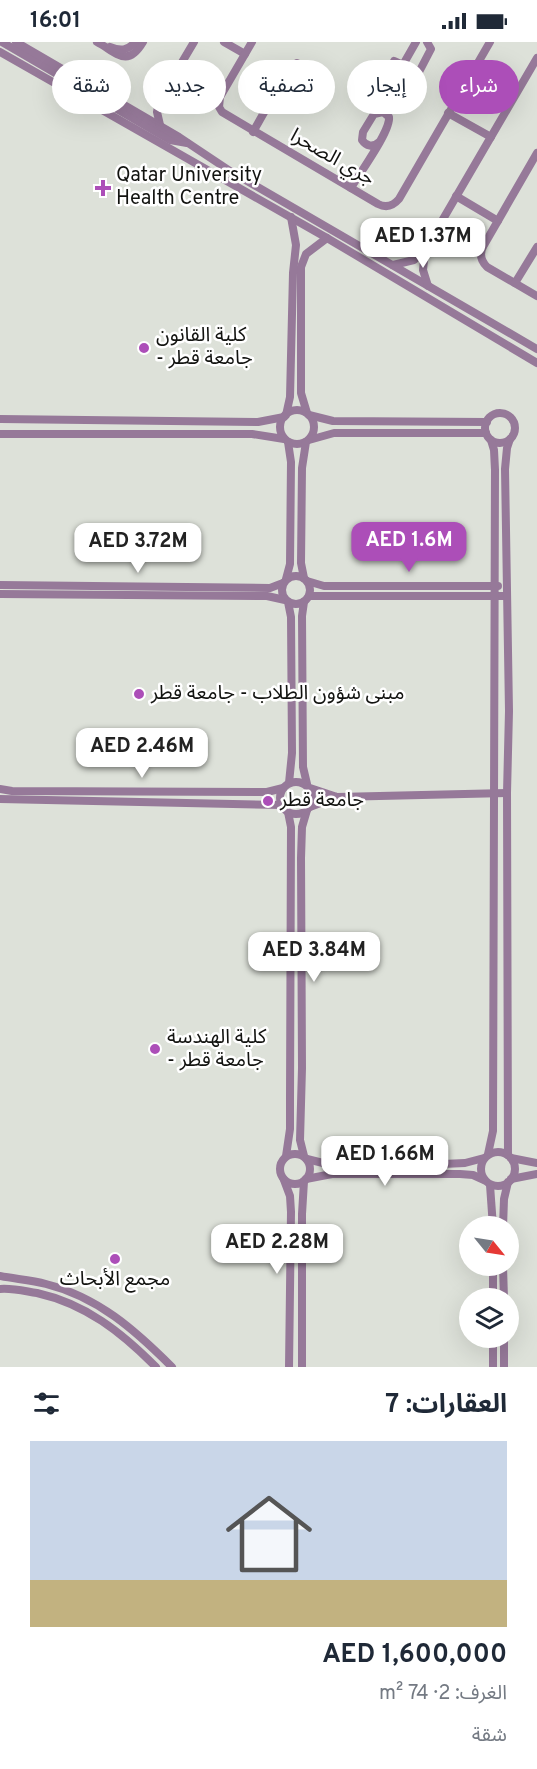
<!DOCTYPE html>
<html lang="ar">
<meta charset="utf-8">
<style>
body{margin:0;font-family:Overpass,"Noto Sans Arabic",sans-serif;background:#f6f6f7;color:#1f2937;direction:rtl;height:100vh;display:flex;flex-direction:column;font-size:22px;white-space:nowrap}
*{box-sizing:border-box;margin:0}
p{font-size:20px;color:#747a83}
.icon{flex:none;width:33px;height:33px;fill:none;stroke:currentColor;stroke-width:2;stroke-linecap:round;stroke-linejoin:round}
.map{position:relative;height:1325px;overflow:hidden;direction:ltr}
.drawer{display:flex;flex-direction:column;background:#fff;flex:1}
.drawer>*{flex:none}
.guide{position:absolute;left:18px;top:18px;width:501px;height:54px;direction:rtl;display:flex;gap:12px}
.needle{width:39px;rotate:120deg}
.tools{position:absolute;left:459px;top:1174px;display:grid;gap:12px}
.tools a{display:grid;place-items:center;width:60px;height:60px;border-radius:50%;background:#fff;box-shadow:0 6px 24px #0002;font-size:30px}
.price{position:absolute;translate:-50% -51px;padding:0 14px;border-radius:12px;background:#fff;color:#222;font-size:20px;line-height:39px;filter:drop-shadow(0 2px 3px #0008)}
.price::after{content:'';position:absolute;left:50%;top:36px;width:18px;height:14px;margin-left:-9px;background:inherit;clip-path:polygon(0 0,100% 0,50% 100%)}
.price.selected{background:#ac4eb8;color:#fff}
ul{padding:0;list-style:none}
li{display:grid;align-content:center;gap:12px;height:318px;padding:0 30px}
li+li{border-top:2px solid #e0e1e3}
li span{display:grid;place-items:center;height:186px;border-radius:0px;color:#555}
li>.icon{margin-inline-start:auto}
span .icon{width:108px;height:108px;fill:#fffc;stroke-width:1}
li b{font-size:26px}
h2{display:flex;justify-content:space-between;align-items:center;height:72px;padding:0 30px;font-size:26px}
.chip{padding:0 21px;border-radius:27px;background:#fff;box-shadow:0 6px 24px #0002;font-size:21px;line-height:54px}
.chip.selected{background:#ac4eb8;color:#fff}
.status{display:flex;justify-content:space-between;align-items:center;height:42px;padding:0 30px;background:#fff;direction:ltr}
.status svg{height:16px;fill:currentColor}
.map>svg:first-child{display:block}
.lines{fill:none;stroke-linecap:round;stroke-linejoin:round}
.street{stroke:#967999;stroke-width:8}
.poi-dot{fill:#ac4eb8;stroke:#fff;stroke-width:2}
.labels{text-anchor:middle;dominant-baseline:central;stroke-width:5;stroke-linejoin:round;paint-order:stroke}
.street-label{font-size:20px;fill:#121310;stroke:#fff}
.poi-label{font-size:20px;fill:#121310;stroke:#fff;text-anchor:start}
</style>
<div class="status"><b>16:01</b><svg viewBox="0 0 49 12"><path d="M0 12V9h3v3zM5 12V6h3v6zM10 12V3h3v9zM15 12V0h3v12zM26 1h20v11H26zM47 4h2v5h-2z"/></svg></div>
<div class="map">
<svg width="537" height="1325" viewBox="0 0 537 1325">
<rect width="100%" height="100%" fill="#dde1d9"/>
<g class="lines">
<!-- street -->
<g class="street">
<path d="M2,0L170,98L187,101"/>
<path d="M16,0L179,95L230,129L537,307"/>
<path d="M97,0C116,10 127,27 143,0"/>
<path d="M224,0L245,12"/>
<path d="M252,0L220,55L219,65L222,70L378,162C386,166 393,164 399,157L490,0"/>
<path d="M416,0L404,21L405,28L412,32L419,30L431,7L427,0"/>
<path d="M110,5C120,9 128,9 135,0"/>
<path d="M0,10L327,196L537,321"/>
<path d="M394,19L403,23"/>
<path d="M297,21L305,25L307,33L295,53L285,55L280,50C279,40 287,25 297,21Z"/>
<path d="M307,33L314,32L323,36"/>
<path d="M448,71L491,95"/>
<path d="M160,83L157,70L159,59L194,0"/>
<path d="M253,90L279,44"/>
<path d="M537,111L484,203C479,211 480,218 487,225L537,254"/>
<path d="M351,146C359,132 391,89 389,75L383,70L374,72L363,90L362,98C366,104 373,106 379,100"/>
<path d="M456,154L498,179"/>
<path d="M425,209L423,228L428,244"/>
<path d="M393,223L414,218L425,208L537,16"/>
<path d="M515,241L537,205"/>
<circle cx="297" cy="385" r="17"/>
<path d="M307,371L301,351V225L306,212L327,196"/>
<circle cx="500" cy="386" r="15"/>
<path d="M286,373L290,355L293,231L296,203L291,175"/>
<path d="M309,373L333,379L487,380"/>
<path d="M0,377L258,380L284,375"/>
<path d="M0,392H252L284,397"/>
<path d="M309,398L334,391H486"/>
<circle cx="296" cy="548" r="14"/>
<path d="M304,536L301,521L302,426L306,400"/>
<path d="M286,537L290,522L291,420L288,400"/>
<path d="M307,539L324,544H498"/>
<path d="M0,543L270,546L283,541"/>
<path d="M0,552L267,554L285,558"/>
<path d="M309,554H506"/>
<path d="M288,560L291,575L292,711L289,741"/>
<path d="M304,560L302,574L303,725L307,742"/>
<circle cx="296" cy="756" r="16"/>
<path d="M310,746L337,755L507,751"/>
<path d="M0,747L12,749L267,750L283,746"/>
<path d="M0,757L282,763"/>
<path d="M310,765L336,755"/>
<circle cx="498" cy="1127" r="17"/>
<circle cx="295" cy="1127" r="15"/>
<path d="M488,1112L493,1089L495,428L494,408L491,398"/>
<path d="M508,1113L507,751L509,669L505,427L507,406L510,397"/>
<path d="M286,1114L290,1087V1057L291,785L288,770"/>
<path d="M304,1114L300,1098L302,1026L301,816L302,785L307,768"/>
<path d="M511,1116L537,1121"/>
<path d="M307,1117L327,1122H443L465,1121L484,1116"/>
<path d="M306,1137L332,1132H460L473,1133L484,1138"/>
<path d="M511,1137L537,1132"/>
<path d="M284,1138L290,1154L291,1170L289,1325"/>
<path d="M490,1143L493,1185"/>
<path d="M503,1185L504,1157L508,1140"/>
<path d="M493,1224V1257"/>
<path d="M503,1224L504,1257"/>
<path d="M0,1234C15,1237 31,1238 46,1242C98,1255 135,1288 172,1325"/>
<path d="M0,1247C13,1246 24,1249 37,1251C86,1262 121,1290 156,1325"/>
<path d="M493,1296V1325"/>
<path d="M504,1296V1325"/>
<path d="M302,1325V1172L304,1139"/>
</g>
</g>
<!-- markers -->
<g class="poi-dot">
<path d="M100 137h6v6h6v6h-6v6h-6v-6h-6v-6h6z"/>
<circle cx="144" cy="306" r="6"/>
<circle cx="139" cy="652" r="6"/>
<circle cx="268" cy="759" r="6"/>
<circle cx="155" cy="1007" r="6"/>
<circle cx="115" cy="1217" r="6"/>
</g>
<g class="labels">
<!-- street labels -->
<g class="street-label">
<text transform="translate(332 116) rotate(30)">جري الصحرا</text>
</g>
<!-- poi labels -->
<g class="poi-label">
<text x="116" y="134">Qatar University<tspan x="116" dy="23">Health Centre</tspan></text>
<text x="156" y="294">كلية القانون<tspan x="156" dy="23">- جامعة قطر</tspan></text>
<text x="151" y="652">مبنى شؤون الطلاب - جامعة قطر</text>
<text x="280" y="759">جامعة قطر</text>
<text x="167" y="996">كلية الهندسة<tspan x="167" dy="23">- جامعة قطر</tspan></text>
<text x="115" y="1238" text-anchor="middle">مجمع الأبحاث</text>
</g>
</g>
</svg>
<div class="tools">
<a><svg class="needle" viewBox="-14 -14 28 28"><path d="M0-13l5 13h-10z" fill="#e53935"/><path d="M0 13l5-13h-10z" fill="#747a83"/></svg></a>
<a><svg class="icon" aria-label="layers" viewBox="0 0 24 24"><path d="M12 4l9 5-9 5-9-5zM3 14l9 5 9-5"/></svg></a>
</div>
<b class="price" style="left:423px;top:227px">AED 1.37M</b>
<b class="price selected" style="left:409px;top:531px">AED 1.6M</b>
<b class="price" style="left:138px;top:532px">AED 3.72M</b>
<b class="price" style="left:142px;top:737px">AED 2.46M</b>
<b class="price" style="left:314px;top:941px">AED 3.84M</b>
<b class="price" style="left:385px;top:1145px">AED 1.66M</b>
<b class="price" style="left:277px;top:1233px">AED 2.28M</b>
<div class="guide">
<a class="chip selected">شراء</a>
<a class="chip">إيجار</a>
<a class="chip">تصفية</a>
<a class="chip">جديد</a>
<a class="chip">شقة</a>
</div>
</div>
<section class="drawer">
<h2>العقارات: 7<svg class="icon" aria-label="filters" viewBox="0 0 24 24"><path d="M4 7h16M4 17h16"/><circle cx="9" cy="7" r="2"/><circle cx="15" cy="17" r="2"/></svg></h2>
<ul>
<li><span style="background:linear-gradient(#c9d6e8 75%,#c2b280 0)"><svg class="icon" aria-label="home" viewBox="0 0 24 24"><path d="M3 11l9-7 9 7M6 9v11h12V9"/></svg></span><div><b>AED 1,600,000</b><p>الغرف: 2 · 74 m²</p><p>شقة</p></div></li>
</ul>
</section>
